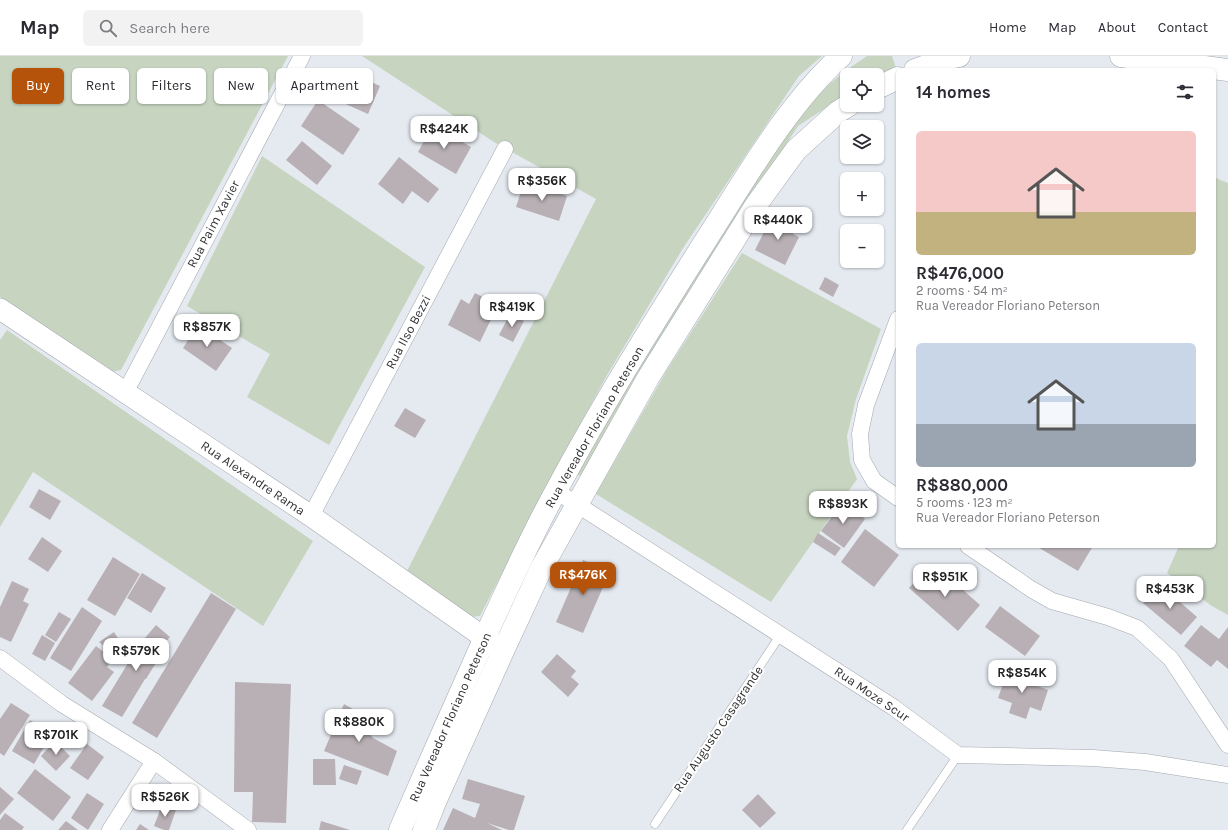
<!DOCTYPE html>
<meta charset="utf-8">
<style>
body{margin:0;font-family:Karla,sans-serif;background:#f2f2f3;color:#2b2b33;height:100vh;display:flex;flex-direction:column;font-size:15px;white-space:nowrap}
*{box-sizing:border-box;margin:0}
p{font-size:13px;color:#7c7c81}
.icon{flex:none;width:22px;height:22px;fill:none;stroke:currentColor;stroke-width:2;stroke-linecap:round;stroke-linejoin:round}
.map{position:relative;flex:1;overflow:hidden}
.drawer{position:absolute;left:896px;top:12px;width:320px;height:480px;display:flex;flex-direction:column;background:#fff;border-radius:6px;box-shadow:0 1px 3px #0004}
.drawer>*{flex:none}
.hud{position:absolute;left:12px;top:12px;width:380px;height:36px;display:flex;gap:8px}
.tools{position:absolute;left:840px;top:12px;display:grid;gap:8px}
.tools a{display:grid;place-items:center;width:44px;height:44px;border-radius:6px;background:#fff;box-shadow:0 1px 3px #0004;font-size:20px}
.price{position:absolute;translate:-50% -34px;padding:0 9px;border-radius:8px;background:#fff;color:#222;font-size:13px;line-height:26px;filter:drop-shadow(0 1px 2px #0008)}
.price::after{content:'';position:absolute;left:50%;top:24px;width:12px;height:9px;margin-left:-6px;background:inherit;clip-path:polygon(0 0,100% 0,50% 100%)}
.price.active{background:#b45309;color:#fff}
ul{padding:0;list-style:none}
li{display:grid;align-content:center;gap:8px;height:212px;padding:0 20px}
li span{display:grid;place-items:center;height:124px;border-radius:6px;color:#555}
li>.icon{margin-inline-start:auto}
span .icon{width:72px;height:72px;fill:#fffc;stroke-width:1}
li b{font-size:17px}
h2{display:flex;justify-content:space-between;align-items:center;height:48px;padding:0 20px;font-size:17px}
.chip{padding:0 14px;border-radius:6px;background:#fff;box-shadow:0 1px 3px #0004;font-size:14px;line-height:36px}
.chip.active{background:#b45309;color:#fff}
header{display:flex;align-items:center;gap:24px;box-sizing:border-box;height:56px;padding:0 20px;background:#fff;border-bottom:1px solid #e1e1e2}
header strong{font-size:19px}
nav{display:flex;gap:22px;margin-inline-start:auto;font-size:14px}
.search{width:280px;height:36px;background:#f2f2f3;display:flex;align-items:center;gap:10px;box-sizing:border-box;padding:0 14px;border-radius:6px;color:#7c7c81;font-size:15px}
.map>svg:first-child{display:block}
.green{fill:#c6d4c0}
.building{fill:#b8b0b4}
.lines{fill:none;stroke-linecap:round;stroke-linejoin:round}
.service-casing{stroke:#a4a8af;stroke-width:9}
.minor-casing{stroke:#a4a8af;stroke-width:17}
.tertiary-casing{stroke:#a4a8af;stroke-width:22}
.primary-casing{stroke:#a4a8af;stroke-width:23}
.service{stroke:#fff;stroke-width:8}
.minor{stroke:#fff;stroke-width:16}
.tertiary{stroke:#fff;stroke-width:21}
.primary{stroke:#fff;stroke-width:22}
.labels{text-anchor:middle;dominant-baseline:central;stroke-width:4;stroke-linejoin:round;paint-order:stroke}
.street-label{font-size:13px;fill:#303134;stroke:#fff}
</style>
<header>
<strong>Map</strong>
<div class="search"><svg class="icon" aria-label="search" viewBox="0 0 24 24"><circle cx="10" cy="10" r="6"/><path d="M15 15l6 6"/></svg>Search here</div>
<nav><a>Home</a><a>Map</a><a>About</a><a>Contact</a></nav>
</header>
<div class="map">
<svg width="1228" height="774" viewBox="0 0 1228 774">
<rect width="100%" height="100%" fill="#e5eaf1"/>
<!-- green -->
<g class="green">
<path d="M0,0H288L121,314L111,316L0,241Z"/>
<path d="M362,0H822L799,20L683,192L606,321L545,433L480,560L471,561L407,515L596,143L494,86Z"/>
<path d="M867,0H892L896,12L877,22V19H847V38L798,70L742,156L582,421L577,418L651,290L779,90L807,51L826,31L845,15Z"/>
<path d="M262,100L425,211L329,389L247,341L270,298L187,250Z"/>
<path d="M1214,120L1218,123L1228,127V559L1212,550L1167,517L1179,490H1214Z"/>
<path d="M742,197L881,273L856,343L847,380L850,406L857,423L771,546L596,438L667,314Z"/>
<path d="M7,274L313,485L263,570L33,416L0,471V284Z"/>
</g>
<!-- building -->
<g class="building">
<path d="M343,13L380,30L368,58L330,41Z"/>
<path d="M318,44L360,73L343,99L301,70Z"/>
<path d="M433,69L471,91L456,118L418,96Z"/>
<path d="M302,85L332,110L317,129L286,104Z"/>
<path d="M399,101L439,133L428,147L412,135L403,148L378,128Z"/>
<path d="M524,126L567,140L559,165L516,151Z"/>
<path d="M778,163L796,171L793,178L799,181L785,209L755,194L770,164L776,167Z"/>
<path d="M825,221L839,229L833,241L819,233Z"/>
<path d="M475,237L498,249L480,286L448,269L461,243L469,248Z"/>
<path d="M510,258L524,265L513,286L499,279Z"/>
<path d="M198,269L232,292L216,315L183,292Z"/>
<path d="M405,352L426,364L415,382L394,370Z"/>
<path d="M39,433L61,445L50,464L29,451Z"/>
<path d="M842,447L865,463L844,492L821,475Z"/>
<path d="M865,473L899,499L874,531L841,506Z"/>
<path d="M818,477L841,492L835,500L813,486Z"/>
<path d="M42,481L62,495L48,516L28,503Z"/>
<path d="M1036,490H1093L1078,515Z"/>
<path d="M113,501L140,518L115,560L87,544Z"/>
<path d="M583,504L610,515L583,577L556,566Z"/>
<path d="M937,511L980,549L958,575L909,532L925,514L931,518Z"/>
<path d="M142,517L166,532L151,557L127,542Z"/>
<path d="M12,525L29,533L23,545L29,548L11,586L0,581V551Z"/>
<path d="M1159,528L1197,561L1181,579L1143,547Z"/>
<path d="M211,537L236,553L157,682L132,667Z"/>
<path d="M1000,550L1040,580L1025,600L985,571Z"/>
<path d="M82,551L102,565L71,615L50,602Z"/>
<path d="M59,556L71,563L56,586L45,579Z"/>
<path d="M156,569L170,581L158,594L162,597L146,623H145L122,661L102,650L142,584L158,594L145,582Z"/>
<path d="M1201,569L1219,583L1228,571V613L1217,604L1211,611L1184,590Z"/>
<path d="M114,576L123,590L111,596L99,586Z"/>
<path d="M42,579L55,587L45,605L32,598Z"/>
<path d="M96,590L113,603L107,611L114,616L92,645L68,627Z"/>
<path d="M557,598L576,615L571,621L579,628L568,641L541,616Z"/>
<path d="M1009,611L1027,617L1024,625L1048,634L1041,655L1030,651L1026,663L1009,657L1012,647L998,642Z"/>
<path d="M235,626L291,628L286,767L252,766L253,736H234Z"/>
<path d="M11,647L30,659L4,700L0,697V663Z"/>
<path d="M344,648L367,661L363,670L373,682L397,695L388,720L324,695Z"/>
<path d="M30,664L52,677L34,708L12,695Z"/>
<path d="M55,685L70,700L56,715L41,700Z"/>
<path d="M87,688L104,701L88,724L70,712Z"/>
<path d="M313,703H335L336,729H313Z"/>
<path d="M344,709L362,715L357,729L339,723Z"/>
<path d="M35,713L71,741L53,765L17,737Z"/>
<path d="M468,723L525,740L514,774H509L487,767L502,774H443L453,752L475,762L480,748L462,743Z"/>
<path d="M0,731L14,743L0,759Z"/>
<path d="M87,737L104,748L88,774L71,762Z"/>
<path d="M758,738L776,757L760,772L742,754Z"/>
<path d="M162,749L176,754L169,774H164L154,770Z"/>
<path d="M5,757L24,771L22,774H0V764Z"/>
<path d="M66,765L78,774H58Z"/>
<path d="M321,765L350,774H319Z"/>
<path d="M140,768L149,774H136Z"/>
</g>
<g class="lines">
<!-- service casing -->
<g class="service-casing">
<g id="service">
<path d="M655,768L781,578"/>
<path d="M907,774L958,699"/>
</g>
</g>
<!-- minor casing -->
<g class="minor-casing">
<g id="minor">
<path d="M898,263L866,349L860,378L862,404L874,425L898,442"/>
<path d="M125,337L302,0"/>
<path d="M556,435L893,651L958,699L1093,702L1145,706L1228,719"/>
<path d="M311,460L505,93"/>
<path d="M968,490L1031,533L1052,545L1108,561L1137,572L1171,603L1228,689"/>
<path d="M0,602L62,648L154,705L248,774"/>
<path d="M110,774L154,705"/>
</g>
</g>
<!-- tertiary casing -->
<g class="tertiary-casing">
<path id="tertiary" d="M0,253L311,460L499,592"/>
</g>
<!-- primary casing -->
<g class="primary-casing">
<g id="primary">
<path d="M1121,0L1228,14"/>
<path d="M915,14L949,2L959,0"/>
<path d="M877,32L898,22"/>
<path d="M400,774C430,705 460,637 491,568C512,523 532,478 556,435C602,349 654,266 706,184C746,122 786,50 841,0"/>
<path d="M424,774L435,746L503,595L541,513L648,322L756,149L796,94L838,56L849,49"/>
</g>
</g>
<!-- service -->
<use href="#service" class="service"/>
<!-- minor -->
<use href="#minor" class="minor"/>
<!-- tertiary -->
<use href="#tertiary" class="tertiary"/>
<!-- primary -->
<use href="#primary" class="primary"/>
</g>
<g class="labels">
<!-- street labels -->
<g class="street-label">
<text transform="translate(213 168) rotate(-62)">Rua Paim Xavier</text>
<text transform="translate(408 276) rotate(-62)">Rua Ilso Bezzi</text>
<text transform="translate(594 371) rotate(-60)">Rua Vereador Floriano Peterson</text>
<text transform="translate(253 422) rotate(34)">Rua Alexandre Rama</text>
<text transform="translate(872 638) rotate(34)">Rua Moze Scur</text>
<text transform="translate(450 661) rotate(-66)">Rua Vereador Floriano Peterson</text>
<text transform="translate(718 673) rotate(-56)">Rua Augusto Casagrande</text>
</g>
</g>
</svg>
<div class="tools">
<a><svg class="icon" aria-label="locate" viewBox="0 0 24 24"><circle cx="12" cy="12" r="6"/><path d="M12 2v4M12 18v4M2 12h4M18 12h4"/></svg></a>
<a><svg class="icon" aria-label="layers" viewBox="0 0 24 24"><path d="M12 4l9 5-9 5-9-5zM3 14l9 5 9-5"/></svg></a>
<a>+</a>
<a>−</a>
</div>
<b class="price" style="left:444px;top:94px">R$424K</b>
<b class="price" style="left:542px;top:146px">R$356K</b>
<b class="price" style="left:778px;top:185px">R$440K</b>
<b class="price" style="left:512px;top:272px">R$419K</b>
<b class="price" style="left:207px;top:292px">R$857K</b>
<b class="price" style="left:843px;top:469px">R$893K</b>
<b class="price active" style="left:583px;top:540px">R$476K</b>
<b class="price" style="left:945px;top:542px">R$951K</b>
<b class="price" style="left:1170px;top:554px">R$453K</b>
<b class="price" style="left:136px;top:616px">R$579K</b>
<b class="price" style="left:1022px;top:638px">R$854K</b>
<b class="price" style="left:359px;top:687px">R$880K</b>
<b class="price" style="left:56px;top:700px">R$701K</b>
<b class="price" style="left:165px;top:762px">R$526K</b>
<div class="hud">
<a class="chip active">Buy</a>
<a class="chip">Rent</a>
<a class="chip">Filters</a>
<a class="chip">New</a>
<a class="chip">Apartment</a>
</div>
<section class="drawer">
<h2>14 homes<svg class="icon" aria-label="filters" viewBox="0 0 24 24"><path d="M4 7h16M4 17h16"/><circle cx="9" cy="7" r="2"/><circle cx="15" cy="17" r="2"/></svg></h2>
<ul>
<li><span style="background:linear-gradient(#f6c9c9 65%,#c2b280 0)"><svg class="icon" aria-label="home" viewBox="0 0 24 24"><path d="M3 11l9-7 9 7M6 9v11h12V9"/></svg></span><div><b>R$476,000</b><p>2 rooms · 54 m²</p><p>Rua Vereador Floriano Peterson</p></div></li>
<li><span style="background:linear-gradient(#c9d6e8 65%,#9aa5b1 0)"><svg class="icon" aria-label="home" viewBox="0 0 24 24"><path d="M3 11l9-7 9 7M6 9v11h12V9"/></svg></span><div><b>R$880,000</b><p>5 rooms · 123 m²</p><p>Rua Vereador Floriano Peterson</p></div></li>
</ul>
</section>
</div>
